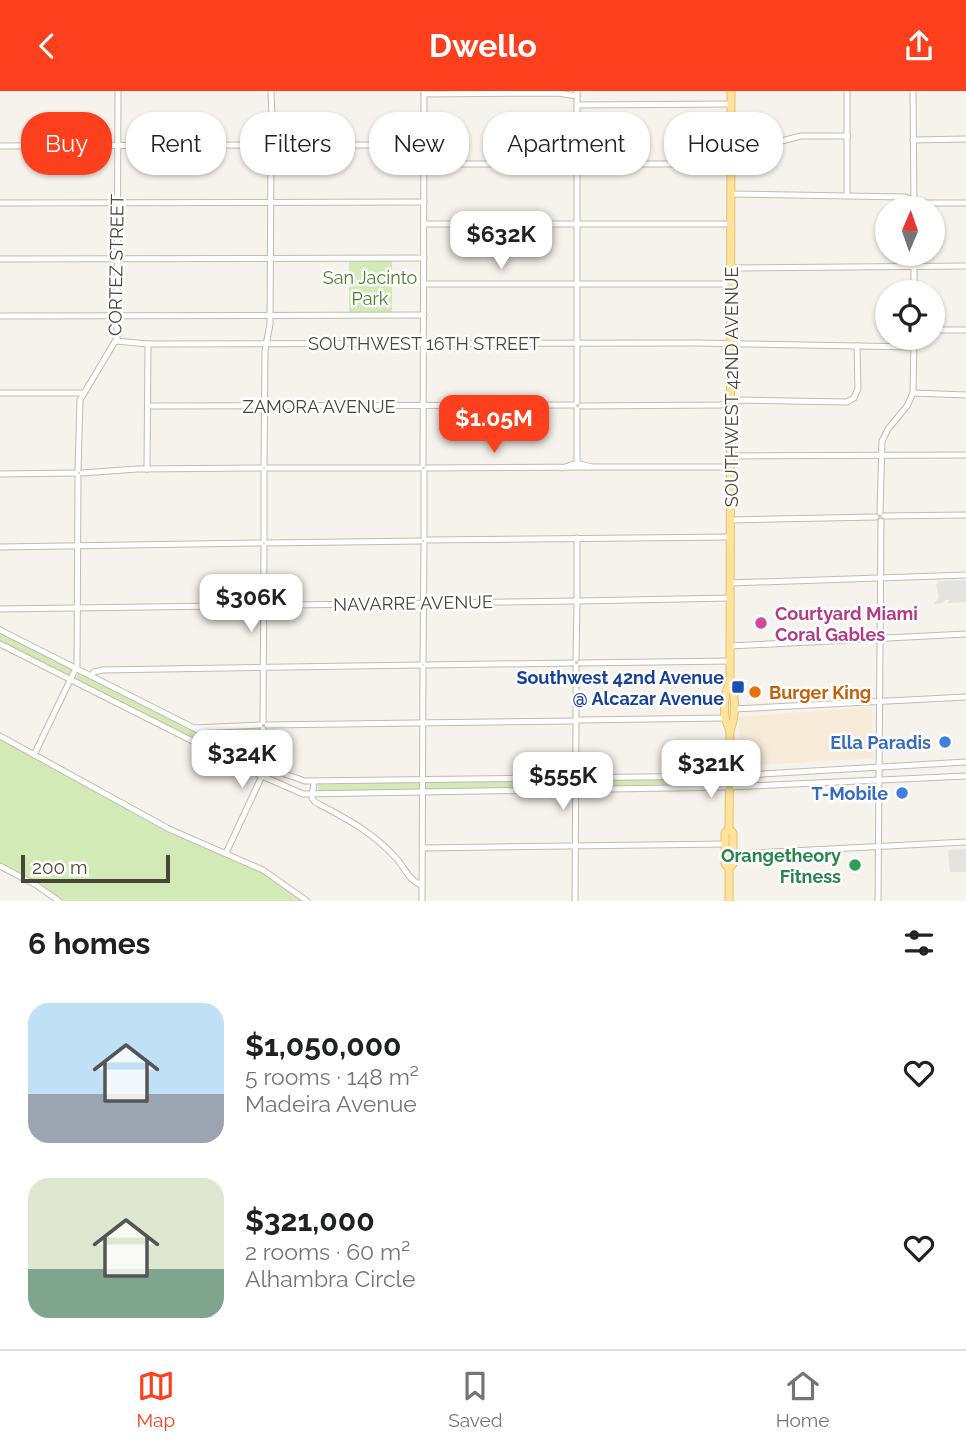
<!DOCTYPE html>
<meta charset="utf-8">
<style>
body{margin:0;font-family:Raleway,sans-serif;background:#f6f6f6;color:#202124;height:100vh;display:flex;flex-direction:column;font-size:26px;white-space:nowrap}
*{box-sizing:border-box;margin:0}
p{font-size:23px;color:#757577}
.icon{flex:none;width:38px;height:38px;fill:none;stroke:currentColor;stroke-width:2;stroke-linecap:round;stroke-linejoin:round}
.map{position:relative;height:810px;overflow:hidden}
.drawer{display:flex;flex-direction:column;background:#fff;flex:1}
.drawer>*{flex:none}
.guide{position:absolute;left:21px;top:21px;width:924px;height:63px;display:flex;gap:14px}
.needle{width:46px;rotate:2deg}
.buttons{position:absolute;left:875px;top:105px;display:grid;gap:14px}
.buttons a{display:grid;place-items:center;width:70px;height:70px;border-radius:50%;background:#fff;box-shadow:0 2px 5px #0004;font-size:35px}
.scale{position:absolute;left:21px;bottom:18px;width:149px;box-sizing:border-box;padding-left:7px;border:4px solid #4b4439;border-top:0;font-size:19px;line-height:24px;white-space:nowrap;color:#4b4439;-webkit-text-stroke:5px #fff;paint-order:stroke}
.price{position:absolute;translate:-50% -60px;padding:0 16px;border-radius:14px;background:#fff;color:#222;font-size:23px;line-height:46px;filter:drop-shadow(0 2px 4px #0008)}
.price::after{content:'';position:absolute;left:50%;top:42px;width:21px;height:16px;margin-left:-10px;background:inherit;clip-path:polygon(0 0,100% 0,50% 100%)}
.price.current{background:#fc3f1d;color:#fff}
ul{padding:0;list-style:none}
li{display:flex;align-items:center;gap:21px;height:175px;padding:0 28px}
li span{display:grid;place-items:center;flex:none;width:196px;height:140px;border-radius:21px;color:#555}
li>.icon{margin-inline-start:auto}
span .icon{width:84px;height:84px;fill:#fffc;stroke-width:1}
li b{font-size:30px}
h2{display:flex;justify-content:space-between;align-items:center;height:84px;padding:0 28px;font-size:30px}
.tag{padding:0 24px;border-radius:28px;background:#fff;box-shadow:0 2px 5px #0004;font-size:24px;line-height:63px}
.tag.current{background:#fc3f1d;color:#fff}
header{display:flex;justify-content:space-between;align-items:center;height:91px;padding:0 28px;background:#fc3f1d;color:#fff;font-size:32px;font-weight:700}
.dock{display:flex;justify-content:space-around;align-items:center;height:98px;border-top:2px solid #e0e0e0;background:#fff;font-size:19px;color:#757577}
.dock a{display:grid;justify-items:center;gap:4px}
.dock .current{color:#fc3f1d}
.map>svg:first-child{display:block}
.commercial{fill:#f7ead8}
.green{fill:#d2eab5}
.parking{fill:#e5e3e0}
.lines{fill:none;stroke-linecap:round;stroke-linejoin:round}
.minor-casing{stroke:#c2bbae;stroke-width:7}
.major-casing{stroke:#e6c16a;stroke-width:9}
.minor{stroke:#fff;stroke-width:5}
.major{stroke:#ffe39c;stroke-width:7}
.hotel-dot{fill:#d1479c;stroke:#fff;stroke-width:2.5}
.transit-dot{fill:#1a4fb4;stroke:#fff;stroke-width:2.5}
.food-dot{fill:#e8710a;stroke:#fff;stroke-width:2.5}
.shop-dot{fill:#3f7fe0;stroke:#fff;stroke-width:2.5}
.leisure-dot{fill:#2e9e5b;stroke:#fff;stroke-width:2.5}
.labels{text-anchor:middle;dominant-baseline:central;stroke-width:5;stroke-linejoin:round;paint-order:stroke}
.street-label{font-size:18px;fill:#4b4439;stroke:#fff}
.park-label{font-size:18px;fill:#4a7f2a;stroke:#fff}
.hotel-label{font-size:18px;font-weight:bold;fill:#b23c85;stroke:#fff;text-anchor:start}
.transit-label{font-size:18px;font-weight:bold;fill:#164399;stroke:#fff;text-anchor:end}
.food-label{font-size:18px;font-weight:bold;fill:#c56008;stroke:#fff;text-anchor:start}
.shop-label{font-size:18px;font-weight:bold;fill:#366cbe;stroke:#fff;text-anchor:end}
.leisure-label{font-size:18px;font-weight:bold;fill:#27864d;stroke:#fff;text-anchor:end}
</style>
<header><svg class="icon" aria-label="back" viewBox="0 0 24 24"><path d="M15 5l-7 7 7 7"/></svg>Dwello<svg class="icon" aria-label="share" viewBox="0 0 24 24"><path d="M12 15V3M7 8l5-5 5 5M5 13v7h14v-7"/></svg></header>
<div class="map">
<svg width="966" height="810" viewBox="0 0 966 810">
<rect width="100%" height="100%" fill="#f6f3ec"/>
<!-- commercial -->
<path class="commercial" d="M872,616L873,667L740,675L739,626Z"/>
<!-- green -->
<g class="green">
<path d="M349,170H392V221L349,222Z"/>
<path d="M0,542L73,578L69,586L0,551Z"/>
<path d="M79,581L261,674L260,682L75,589Z"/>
<path d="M260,637L261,668L200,638Z"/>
<path d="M0,648L168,740L259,779L304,810H63L43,796L0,772Z"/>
<path d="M718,687V691L579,697V689Z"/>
<path d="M574,689V696L426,699V691Z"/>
<path d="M420,691V699L318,701V693Z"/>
</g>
<!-- parking -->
<g class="parking">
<path d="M966,489V511L947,512L950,509H946L942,512L934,513L939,506L936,494L939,490Z"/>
<path d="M966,758V781H950L948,759Z"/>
</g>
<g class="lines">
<!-- minor casing -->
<g class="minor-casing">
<g id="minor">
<path d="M271,0L273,51"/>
<path d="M577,0V311"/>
<path d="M913,0L914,117"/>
<path d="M424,3L558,2L577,5"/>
<path d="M577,14L731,13"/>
<path d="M913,49L966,48"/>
<circle cx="271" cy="54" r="4"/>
<path d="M274,52L283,54H424"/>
<path d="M731,53H770L801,45H848"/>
<path d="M0,55L261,54L268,56"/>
<path d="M424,73H731"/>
<path d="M731,103L905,106L922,112H966"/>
<path d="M847,104V0"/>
<path d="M0,112L424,111"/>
<path d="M424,133H731"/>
<path d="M914,163V201"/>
<path d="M0,168L424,167"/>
<path d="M731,177L966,175"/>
<path d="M424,193H731"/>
<path d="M0,225L424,224"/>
<path d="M933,239H966"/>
<path d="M116,250L148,253L697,252L914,256"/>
<path d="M0,302H82"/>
<path d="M913,302L966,304"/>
<path d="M148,315L574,314"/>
<path d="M581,315L720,314L742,309L847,311L854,307L858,298L857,255"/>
<path d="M577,318V374"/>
<path d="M731,365L966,364"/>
<path d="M264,374L265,260L270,233L271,64L273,57"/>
<path d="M423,374L424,0"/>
<path d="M591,376H731"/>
<path d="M267,377H420"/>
<path d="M427,377L591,376L577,372L562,377"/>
<path d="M147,378L148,253"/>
<path d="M78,379L80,309L117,247L118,0"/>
<path d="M82,382L137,378L261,377"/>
<path d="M0,383L76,382"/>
<path d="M880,422L882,350L888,338L907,315L913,302L914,247"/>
<path d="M884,425L966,424"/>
<path d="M731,429L876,426"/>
<path d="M424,447V380"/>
<path d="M264,449V380"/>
<path d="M426,449L731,446"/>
<path d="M267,452L420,450"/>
<path d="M0,456L261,452"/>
<path d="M730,492L966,484"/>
<path d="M577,507V447"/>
<path d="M579,510L730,507"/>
<path d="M0,518L574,510"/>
<path d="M0,539L285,683L305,690L729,685L966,671"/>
<path d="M0,553L262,685L303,703L729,696L966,685"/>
<path d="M730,555L966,543"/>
<path d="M576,568L577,513"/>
<path d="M423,571L424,453"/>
<path d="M580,572L730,570"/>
<path d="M426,574L573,572"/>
<path d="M91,585L94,581L102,579L420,574"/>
<path d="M734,618L966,606"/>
<path d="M576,627V575"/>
<path d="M579,629L725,627"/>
<path d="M263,631L264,455"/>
<path d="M267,634L574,630"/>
<path d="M194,637L260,634"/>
<path d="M0,645L169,738L263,779L307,810"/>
<path d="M34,664L77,575L78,385"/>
<path d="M314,691L312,707L315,711C345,727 373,741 396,767C405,777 409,790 422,794"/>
<path d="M423,757L725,753"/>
<path d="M226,762L262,685L263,638"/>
<path d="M733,763L966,751"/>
<path d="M0,775L36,794L59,810"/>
<path d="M422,810L423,577"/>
<path d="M575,810L576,631"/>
<path d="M878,810L881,430"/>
</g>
</g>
<!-- major casing -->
<g class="major-casing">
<g id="major">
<path d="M730,591C723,605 722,626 730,639"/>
<path d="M729,738L725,742V773L729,777"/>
<path d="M729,810V777L733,773V742L729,738L730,639C736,625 736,606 730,591L731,0"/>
</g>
</g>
<!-- minor -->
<use href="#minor" class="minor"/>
<!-- major -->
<use href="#major" class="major"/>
</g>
<!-- markers -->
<circle class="hotel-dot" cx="761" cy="532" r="7"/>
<rect class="transit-dot" x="731" y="589" width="14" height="14" rx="3.5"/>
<circle class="food-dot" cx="755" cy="601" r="7"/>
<g class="shop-dot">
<circle cx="945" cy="651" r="7"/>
<circle cx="902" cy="702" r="7"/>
</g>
<circle class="leisure-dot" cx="855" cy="774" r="7"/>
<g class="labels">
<!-- street labels -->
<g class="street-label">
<text transform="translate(116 174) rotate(-89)">CORTEZ STREET</text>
<text x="424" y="252">SOUTHWEST 16TH STREET</text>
<text transform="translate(731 296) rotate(-90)">SOUTHWEST 42ND AVENUE</text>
<text x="319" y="315">ZAMORA AVENUE</text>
<text transform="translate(413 512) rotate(-1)">NAVARRE AVENUE</text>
</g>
<!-- park labels -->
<g class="park-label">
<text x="370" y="186">San Jacinto<tspan x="370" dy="21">Park</tspan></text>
</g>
<!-- hotel labels -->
<g class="hotel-label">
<text x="775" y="522">Courtyard Miami<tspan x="775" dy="21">Coral Gables</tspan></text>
</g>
<!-- transit labels -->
<g class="transit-label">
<text x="724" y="586">Southwest 42nd Avenue<tspan x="724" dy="21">@ Alcazar Avenue</tspan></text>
</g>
<!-- food labels -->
<g class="food-label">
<text x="769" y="601">Burger King</text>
</g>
<!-- shop labels -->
<g class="shop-label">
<text x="931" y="651">Ella Paradis</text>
<text x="888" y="702">T-Mobile</text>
</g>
<!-- leisure labels -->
<g class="leisure-label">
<text x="841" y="764">Orangetheory<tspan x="841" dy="21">Fitness</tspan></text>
</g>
</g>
</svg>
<div class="buttons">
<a><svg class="needle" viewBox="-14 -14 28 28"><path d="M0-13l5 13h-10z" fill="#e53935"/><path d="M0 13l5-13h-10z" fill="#757577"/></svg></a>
<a><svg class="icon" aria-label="locate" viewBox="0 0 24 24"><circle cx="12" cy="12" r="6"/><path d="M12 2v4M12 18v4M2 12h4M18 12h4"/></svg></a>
</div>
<div class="scale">200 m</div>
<b class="price" style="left:501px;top:180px">$632K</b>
<b class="price current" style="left:494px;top:364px">$1.05M</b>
<b class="price" style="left:251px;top:543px">$306K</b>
<b class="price" style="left:242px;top:699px">$324K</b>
<b class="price" style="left:711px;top:709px">$321K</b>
<b class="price" style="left:563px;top:721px">$555K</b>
<div class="guide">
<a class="tag current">Buy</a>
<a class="tag">Rent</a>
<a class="tag">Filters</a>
<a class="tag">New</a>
<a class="tag">Apartment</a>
<a class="tag">House</a>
</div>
</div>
<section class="drawer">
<h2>6 homes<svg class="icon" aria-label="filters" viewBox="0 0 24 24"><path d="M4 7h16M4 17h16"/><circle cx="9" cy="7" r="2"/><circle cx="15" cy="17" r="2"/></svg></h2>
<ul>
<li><span style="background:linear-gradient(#bfe0f5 65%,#9aa5b1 0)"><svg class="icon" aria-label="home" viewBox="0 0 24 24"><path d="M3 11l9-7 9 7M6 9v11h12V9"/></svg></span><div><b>$1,050,000</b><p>5 rooms · 148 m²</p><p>Madeira Avenue</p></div><svg class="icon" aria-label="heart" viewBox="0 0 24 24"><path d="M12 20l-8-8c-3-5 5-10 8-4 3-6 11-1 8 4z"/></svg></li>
<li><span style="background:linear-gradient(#dfe7d0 65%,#7fa58c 0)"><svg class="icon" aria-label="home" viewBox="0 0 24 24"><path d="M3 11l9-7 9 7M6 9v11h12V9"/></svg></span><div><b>$321,000</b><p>2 rooms · 60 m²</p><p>Alhambra Circle</p></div><svg class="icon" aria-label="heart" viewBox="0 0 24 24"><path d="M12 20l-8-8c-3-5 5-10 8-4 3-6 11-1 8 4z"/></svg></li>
</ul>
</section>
<nav class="dock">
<a class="current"><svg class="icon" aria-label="map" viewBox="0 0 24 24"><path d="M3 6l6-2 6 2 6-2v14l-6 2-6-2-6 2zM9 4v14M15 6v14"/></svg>Map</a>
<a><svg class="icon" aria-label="saved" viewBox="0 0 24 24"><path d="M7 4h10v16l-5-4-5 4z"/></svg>Saved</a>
<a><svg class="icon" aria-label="home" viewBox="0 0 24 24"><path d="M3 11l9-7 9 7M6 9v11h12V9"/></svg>Home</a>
</nav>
